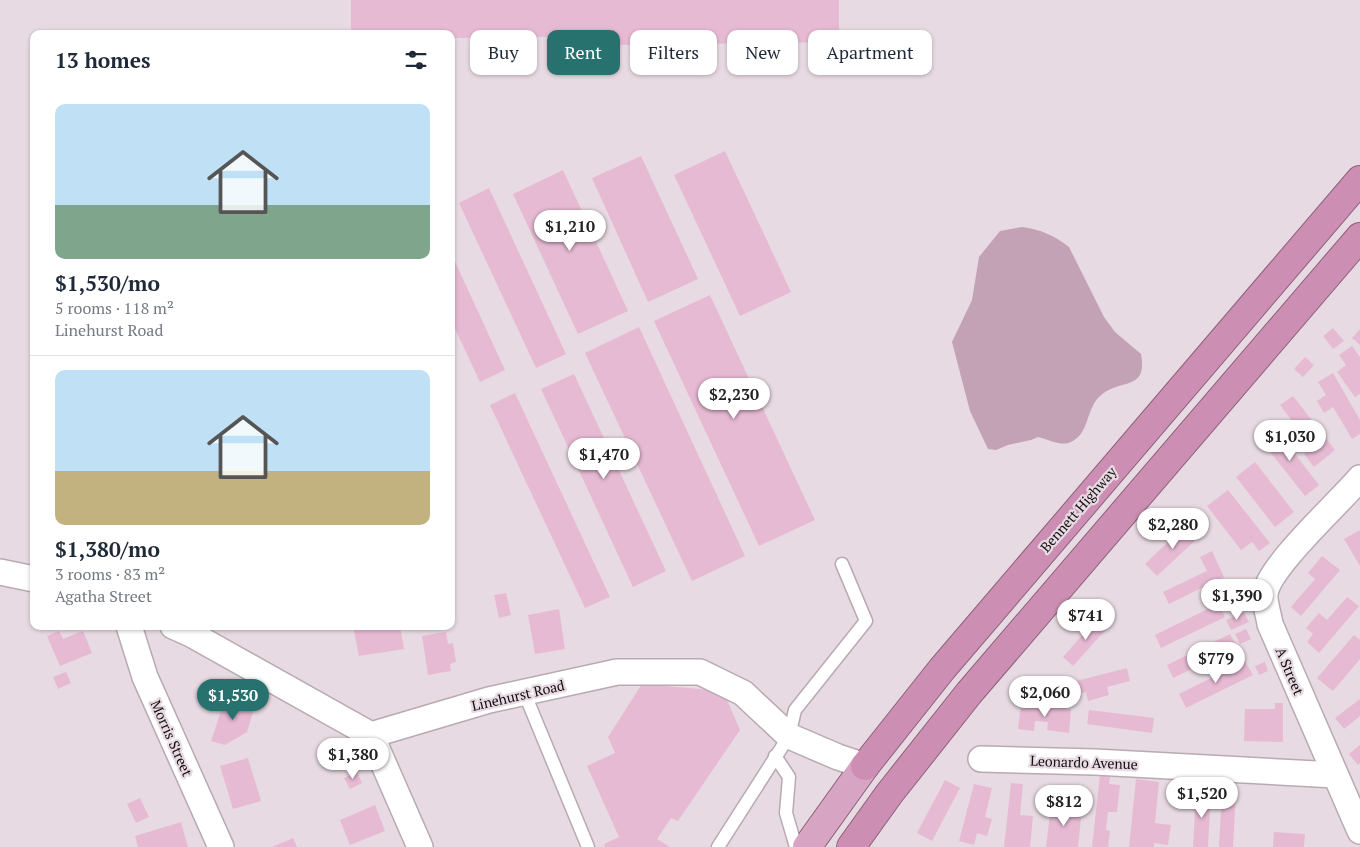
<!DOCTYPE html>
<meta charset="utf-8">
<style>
body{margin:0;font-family:"PT Serif",serif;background:#f6f6f7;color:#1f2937;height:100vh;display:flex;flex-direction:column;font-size:19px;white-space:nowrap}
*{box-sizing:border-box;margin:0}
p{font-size:16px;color:#747a83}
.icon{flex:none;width:28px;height:28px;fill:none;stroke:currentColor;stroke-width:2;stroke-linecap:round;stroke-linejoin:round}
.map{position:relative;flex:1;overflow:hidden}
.drawer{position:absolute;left:30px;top:30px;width:425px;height:600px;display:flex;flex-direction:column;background:#fff;border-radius:10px;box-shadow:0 1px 4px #0004}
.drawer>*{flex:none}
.hud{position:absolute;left:470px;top:30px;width:475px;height:45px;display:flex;gap:10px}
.price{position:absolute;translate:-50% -42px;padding:0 11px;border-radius:18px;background:#fff;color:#222;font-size:16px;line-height:32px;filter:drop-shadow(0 1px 2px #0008)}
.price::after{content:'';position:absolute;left:50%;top:30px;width:15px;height:11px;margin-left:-8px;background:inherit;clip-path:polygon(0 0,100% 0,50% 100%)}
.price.current{background:#27716f;color:#fff}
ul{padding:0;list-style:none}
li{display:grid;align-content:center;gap:10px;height:265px;padding:0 25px}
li+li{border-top:1px solid #e0e1e3}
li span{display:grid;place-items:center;height:155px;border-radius:10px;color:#555}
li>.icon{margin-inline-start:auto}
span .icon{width:90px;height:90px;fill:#fffc;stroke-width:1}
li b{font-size:21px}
h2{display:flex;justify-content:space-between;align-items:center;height:60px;padding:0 25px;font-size:21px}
.tag{padding:0 18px;border-radius:10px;background:#fff;box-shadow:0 1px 4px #0004;font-size:18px;line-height:45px}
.tag.current{background:#27716f;color:#fff}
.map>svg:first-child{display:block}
.green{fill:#c2a2b4}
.building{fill:#e7bad4}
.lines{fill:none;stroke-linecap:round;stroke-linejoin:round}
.service-casing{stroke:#b8aab1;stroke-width:15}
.minor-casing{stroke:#b8aab1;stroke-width:28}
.trunk-casing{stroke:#8c617b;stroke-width:30}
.motorway-casing{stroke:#8c617b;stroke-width:30}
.service{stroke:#fff;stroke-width:12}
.minor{stroke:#fff;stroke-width:25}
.trunk{stroke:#d7a4c3;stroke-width:28}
.motorway{stroke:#cd8eb4;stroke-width:28}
.labels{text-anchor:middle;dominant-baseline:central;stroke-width:4.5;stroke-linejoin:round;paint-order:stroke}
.street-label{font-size:14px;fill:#120d10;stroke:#e8dae2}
</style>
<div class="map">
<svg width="1360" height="847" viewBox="0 0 1360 847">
<rect width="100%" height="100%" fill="#e8dae2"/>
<!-- green -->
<path class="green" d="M1022,227C1040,229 1055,236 1069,247L1104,317L1115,332L1141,354C1148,393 1119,377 1099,397C1086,410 1089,434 1071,442C1061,447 1048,439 1038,437L1031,440L1008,445L996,450L988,449L970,411L952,342L972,300L979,257L1000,231Z"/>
<!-- building -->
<g class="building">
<path d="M351,0H839V42L614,45V36L451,38V34H351Z"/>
<path d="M725,151L791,292L740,316L674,175Z"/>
<path d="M641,156L698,279L648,302L592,178Z"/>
<path d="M563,170L628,311L578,334L513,194Z"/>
<path d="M489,188L566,354L536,368L459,203Z"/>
<path d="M451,253L505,370L480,382L451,320Z"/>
<path d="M710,295L815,520L759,546L654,321Z"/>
<path d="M639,327L745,556L692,581L585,353Z"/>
<path d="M1333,328L1344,341L1333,349L1323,336Z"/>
<path d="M1360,329V345L1352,338Z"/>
<path d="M1352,346L1360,357V394L1355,397L1337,372L1346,365L1339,355Z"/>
<path d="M1305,357L1314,365L1303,377L1294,369Z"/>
<path d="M1333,373L1360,420V434L1352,439L1333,407L1324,413L1317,401L1326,395L1318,382Z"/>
<path d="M574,374L666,571L633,587L541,389Z"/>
<path d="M515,393L610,597L585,608L490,405Z"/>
<path d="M1293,396L1335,450L1314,467L1304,454L1312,447L1309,443L1300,450L1286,432L1295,425L1280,405Z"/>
<path d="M1275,428L1319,485L1305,496L1260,439Z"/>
<path d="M1255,462L1294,512L1275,527L1236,477Z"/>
<path d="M1228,490L1270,543L1259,551L1252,542L1241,550L1207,506Z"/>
<path d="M1188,523L1200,536L1157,576L1145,564Z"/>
<path d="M1360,530V566L1344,539Z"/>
<path d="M1212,551L1224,577L1169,604L1163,592L1207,571L1200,557Z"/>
<path d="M1322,556L1340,570L1301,616L1291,607L1315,579L1308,573Z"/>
<path d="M1225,586L1229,596L1218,601L1214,590Z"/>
<path d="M506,593L511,615L499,618L494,595Z"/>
<path d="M1347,597L1359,606L1319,653L1307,642L1313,634L1306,628L1319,613L1327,620Z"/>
<path d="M1218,604L1225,617L1161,648L1155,635Z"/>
<path d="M559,609L565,649L535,654L528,615Z"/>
<path d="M1244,612L1249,622L1231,630L1226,620Z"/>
<path d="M1098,617L1109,626L1073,666L1063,657Z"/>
<path d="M353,626H400L404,649L359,656Z"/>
<path d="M1246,629L1251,639L1240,644L1235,634Z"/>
<path d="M59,631L63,639L83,631L92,653L60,666L47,636Z"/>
<path d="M446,632L448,644L453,643L456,662L450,664L451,671L428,675L422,636Z"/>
<path d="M1230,634L1237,647L1173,678L1167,665Z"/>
<path d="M1354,635L1360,640V659L1333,691L1317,678Z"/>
<path d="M1245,661L1253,675L1186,708L1179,694Z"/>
<path d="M1265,662L1268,671L1259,675L1255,666Z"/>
<path d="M1127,668L1130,681L1107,687L1109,695L1088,701L1086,692L1075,694L1072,682Z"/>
<path d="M66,672L71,683L58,689L53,677Z"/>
<path d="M642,684L723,691L740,730L678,821L671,818L657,839L670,847H605L604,844L619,837L587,766L615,753L608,737Z"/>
<path d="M226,696L255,705L247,732L225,745L211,741Z"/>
<path d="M1360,699V716L1344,729L1335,718Z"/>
<path d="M1275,703H1283V742L1244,741L1245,709H1275Z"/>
<path d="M1021,704L1071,709L1069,733L1047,730L1048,722L1035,721L1034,731L1018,729Z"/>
<path d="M1089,710L1154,718L1152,733L1087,724Z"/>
<path d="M1360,745V763L1358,765L1349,754Z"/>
<path d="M248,758L261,801L233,809L220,766Z"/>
<path d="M357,772L362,783L350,789L344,778Z"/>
<path d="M1100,775L1110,777L1109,784L1120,785L1117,812H1108L1106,830L1110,831L1108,847H1092Z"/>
<path d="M1136,779L1159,782L1155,823L1171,825L1168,845L1154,843V847H1129Z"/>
<path d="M945,780L960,788L932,841L917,833Z"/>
<path d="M1011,783L1023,784L1020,815L1033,816L1030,847H1004Z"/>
<path d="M974,784L992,788L985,817L992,819L987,836L977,833L974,845L959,841Z"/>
<path d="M1196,790H1211L1208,847H1193Z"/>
<path d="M1222,790L1236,791L1233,847H1219Z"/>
<path d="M140,798L149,817L136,823L127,804Z"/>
<path d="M375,805L385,831L350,845L340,820Z"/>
<path d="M1051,806L1082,809L1078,847H1046Z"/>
<path d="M181,822L188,847H138L135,836Z"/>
<path d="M1274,832L1305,834L1304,847H1273Z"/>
<path d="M293,838L297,847H272Z"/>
</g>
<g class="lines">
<!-- service casing -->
<g class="service-casing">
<g id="service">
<path d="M524,692L588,847"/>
<path d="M775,756L789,777L786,813L796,847"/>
<path d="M718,847L789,736L795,710L866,621L842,564"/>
</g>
</g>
<!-- minor casing -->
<g class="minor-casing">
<g id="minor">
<path d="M1360,478C1340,502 1268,567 1265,594C1264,603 1269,615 1270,624L1360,831"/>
<path d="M0,572L34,579"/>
<path d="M129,626L145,677L221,847"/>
<path d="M173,626L191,634L371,735L489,700L617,672H700L743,693L789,736L838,757L865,766"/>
<path d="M371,735L420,847"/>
<path d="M981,759L1095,762L1335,775"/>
</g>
</g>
<!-- trunk casing -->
<g class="trunk-casing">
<path id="trunk" d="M807,847L865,766"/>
</g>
<!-- motorway casing -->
<g class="motorway-casing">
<g id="motorway">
<path d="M865,766L942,669L1360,180"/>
<path d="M851,847L889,794L969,693L1360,237"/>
</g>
</g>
<!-- service -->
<use href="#service" class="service"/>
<!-- minor -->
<use href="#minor" class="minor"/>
<!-- trunk -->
<use href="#trunk" class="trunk"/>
<!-- motorway -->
<use href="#motorway" class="motorway"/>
</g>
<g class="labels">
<!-- street labels -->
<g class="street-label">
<text transform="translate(1078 509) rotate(-49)">Bennett Highway</text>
<text transform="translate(1290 671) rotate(67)">A Street</text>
<text transform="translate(518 695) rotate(-13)">Linehurst Road</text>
<text transform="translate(172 738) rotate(66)">Morris Street</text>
<text transform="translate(1084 762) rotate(2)">Leonardo Avenue</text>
</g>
</g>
</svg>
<b class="price" style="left:570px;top:252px">$1,210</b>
<b class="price" style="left:734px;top:420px">$2,230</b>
<b class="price" style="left:1290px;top:462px">$1,030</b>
<b class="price" style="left:604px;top:480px">$1,470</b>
<b class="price" style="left:1173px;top:550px">$2,280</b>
<b class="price" style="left:1237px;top:621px">$1,390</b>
<b class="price" style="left:1086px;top:641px">$741</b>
<b class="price" style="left:1216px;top:684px">$779</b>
<b class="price" style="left:1045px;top:718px">$2,060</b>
<b class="price current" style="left:233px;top:721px">$1,530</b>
<b class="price" style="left:353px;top:780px">$1,380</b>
<b class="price" style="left:1202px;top:819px">$1,520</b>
<b class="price" style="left:1064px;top:827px">$812</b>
<div class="hud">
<a class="tag">Buy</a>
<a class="tag current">Rent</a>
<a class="tag">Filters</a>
<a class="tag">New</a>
<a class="tag">Apartment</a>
</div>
<section class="drawer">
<h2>13 homes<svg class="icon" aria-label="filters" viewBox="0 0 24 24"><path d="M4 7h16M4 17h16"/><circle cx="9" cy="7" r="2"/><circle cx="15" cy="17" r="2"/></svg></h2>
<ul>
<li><span style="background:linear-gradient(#bfe0f5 65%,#7fa58c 0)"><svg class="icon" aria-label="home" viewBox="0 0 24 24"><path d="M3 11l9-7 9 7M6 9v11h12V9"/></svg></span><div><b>$1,530/mo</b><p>5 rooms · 118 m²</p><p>Linehurst Road</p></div></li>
<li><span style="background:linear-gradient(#bfe0f5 65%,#c2b280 0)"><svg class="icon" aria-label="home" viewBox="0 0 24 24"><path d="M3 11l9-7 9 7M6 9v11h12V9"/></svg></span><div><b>$1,380/mo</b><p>3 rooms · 83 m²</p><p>Agatha Street</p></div></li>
</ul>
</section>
</div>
